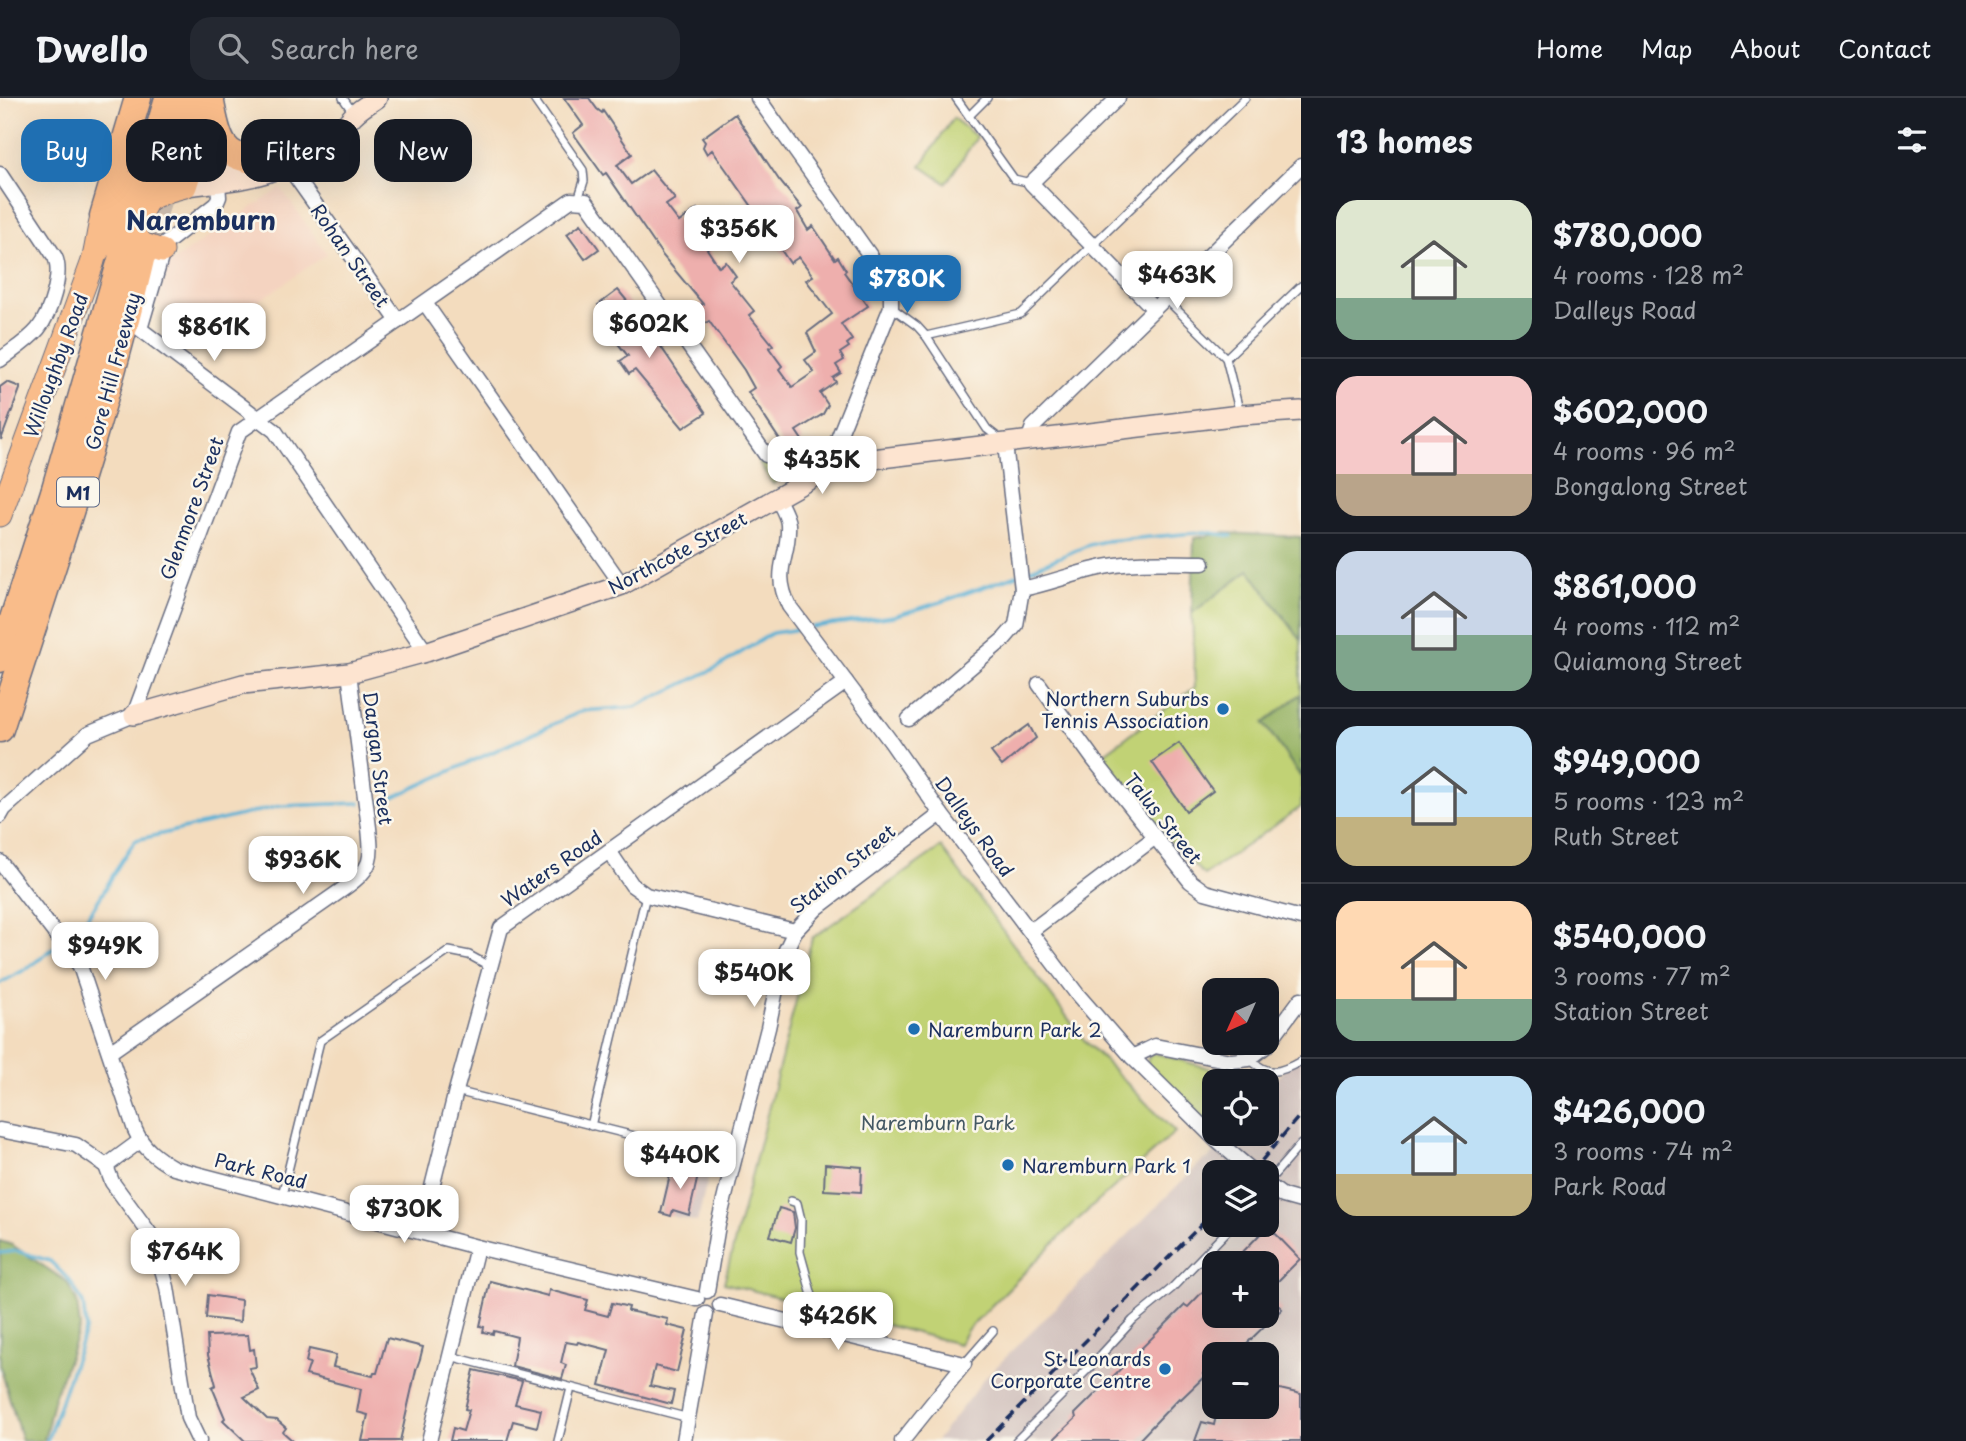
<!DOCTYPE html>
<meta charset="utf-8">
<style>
body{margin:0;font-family:"Playpen Sans",sans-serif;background:#242831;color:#f1f3f6;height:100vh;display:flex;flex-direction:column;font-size:26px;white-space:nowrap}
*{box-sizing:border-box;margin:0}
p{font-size:23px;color:#9ea1a6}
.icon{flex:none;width:38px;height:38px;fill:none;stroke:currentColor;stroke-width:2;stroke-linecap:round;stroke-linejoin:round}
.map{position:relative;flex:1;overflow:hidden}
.sheet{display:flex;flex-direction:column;background:#171b24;width:665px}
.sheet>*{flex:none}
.guide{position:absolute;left:21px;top:21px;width:665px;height:63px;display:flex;gap:14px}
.needle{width:46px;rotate:225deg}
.buttons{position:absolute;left:1202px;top:880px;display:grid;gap:14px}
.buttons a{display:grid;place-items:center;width:77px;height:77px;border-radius:14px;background:#171b24;box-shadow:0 7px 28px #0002;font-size:35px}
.price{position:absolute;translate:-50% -60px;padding:0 16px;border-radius:14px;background:#fff;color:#222;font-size:23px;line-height:46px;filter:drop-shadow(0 2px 4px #0008)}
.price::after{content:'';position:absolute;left:50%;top:42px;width:21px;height:16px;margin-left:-10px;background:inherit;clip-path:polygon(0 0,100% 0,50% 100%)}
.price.active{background:#1f6fb2;color:#fff}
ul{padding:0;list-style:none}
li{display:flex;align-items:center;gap:21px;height:175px;padding:0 35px}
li+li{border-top:2px solid #363941}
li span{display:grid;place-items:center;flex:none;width:196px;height:140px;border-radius:21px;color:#555}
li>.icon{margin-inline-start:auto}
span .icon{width:84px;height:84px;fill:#fffc;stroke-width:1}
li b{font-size:30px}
h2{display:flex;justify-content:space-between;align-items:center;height:84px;padding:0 35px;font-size:30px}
.pill{padding:0 24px;border-radius:21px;background:#171b24;box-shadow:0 7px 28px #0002;font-size:24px;line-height:63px}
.pill.active{background:#1f6fb2;color:#fff}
header{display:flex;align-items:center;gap:42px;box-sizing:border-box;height:98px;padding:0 35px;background:#171b24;border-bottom:2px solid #363941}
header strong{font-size:33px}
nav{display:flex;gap:38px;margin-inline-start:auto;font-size:24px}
.search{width:490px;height:63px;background:#242831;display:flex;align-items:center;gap:18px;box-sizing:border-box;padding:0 24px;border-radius:21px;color:#9ea1a6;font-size:26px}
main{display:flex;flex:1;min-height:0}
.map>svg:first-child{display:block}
.built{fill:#f4d3c0}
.industrial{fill:#d0c0bc;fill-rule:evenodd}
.green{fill:#c1d274;stroke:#6e8069;stroke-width:2}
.forest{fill:#98b466;stroke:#5a7262;stroke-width:2}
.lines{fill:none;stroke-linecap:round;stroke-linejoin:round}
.stream{stroke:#58b0d5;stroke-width:3.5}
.building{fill:#eeafad}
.highway-tunnel{stroke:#c8b9ab;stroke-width:26;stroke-dasharray:26 13;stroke-linecap:butt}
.lane-casing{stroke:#676c80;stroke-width:10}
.street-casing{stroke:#676c80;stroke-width:17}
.secondary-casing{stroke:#676c80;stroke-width:22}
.primary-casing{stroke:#676c80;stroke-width:25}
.highway-casing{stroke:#676c80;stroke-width:29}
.lane{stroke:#fff;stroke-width:7}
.street{stroke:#fff;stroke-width:14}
.secondary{stroke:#fde4d0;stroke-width:19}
.primary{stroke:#f9bc8a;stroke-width:23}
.highway{stroke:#f9bc8a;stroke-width:26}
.rail{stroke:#1b2f5e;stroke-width:3.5;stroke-dasharray:10 5;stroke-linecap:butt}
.street-bridge-casing{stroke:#676c80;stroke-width:17;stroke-linecap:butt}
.street-bridge{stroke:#fff;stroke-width:14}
.poi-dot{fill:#1f6fb2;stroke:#fbf7ec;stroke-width:2.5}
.labels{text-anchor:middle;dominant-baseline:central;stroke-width:5;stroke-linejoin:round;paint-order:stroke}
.shield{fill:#fbf7ec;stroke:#5e6b89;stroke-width:2}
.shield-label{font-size:18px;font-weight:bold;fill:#1b2f5e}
.street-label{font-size:19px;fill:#1b2f5e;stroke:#fbf7ec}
.poi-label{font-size:19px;fill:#1b2f5e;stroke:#fbf7ec;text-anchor:end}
.park-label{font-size:19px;fill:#445864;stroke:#fbf7ec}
.district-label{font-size:26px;font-weight:bold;fill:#1b2f5e;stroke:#fbf7ec}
</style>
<header>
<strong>Dwello</strong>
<div class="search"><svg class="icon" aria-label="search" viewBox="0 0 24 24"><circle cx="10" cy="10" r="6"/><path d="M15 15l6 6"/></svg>Search here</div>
<nav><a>Home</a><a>Map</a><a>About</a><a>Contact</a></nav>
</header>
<main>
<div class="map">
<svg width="1301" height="1343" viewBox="0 0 1301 1343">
<rect width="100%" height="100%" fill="#fbf7ec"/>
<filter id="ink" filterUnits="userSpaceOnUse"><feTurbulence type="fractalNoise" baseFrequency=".0143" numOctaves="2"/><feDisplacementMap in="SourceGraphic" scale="14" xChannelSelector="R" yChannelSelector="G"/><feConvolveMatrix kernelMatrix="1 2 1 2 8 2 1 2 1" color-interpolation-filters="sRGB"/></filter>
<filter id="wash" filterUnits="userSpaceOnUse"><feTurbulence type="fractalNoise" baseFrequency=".00686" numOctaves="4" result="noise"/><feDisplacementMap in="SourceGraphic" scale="28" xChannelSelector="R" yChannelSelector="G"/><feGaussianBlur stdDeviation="1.57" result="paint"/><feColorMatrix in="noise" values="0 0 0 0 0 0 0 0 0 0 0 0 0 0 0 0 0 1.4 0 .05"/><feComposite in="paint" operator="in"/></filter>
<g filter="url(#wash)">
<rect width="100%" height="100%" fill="#f3dcbe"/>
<!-- built -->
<path class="built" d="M281,90L327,156L195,247L175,233L156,204L168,166Z"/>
<!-- industrial -->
<g class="industrial">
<path d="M1301,954V1343H936L985,1280L1202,1063L1209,1060L1228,1036H1267V992ZM1214,1074H1267V1127H1214ZM1214,1166H1267V1218H1214ZM1214,1256H1267V1309H1214Z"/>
<path d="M674,1053L709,1062L712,1065L697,1124L659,1115Z"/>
</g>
<!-- green -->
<g class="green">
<path d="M953,20L977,39L946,85L921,68Z"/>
<path d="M780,351L794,371L773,386L759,365Z"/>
<path d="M1249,472L1301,542V596L1264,626L1301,679V709L1204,777L1159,732L1102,657L1195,589L1192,515Z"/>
<path d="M941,749L1085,943L1175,1034L1073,1126L967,1232L959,1246L724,1185L812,840Z"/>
<path d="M1153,956H1158L1255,983L1214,984V1035L1147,966L1148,960Z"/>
</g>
<!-- forest -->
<g class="forest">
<path d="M1224,435L1301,439V542L1249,472L1192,515L1194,440Z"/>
<path d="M1301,596V679L1264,625Z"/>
<path d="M0,1143L12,1147L67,1184L77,1204L80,1229L53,1303L44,1343H22L0,1268Z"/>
</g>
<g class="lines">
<!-- stream -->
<g class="stream">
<path d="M1024,474L1089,447L1105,443L1206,434L1232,438"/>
<path d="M812,529L894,518L941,504L1017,477"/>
<path d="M368,705L383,704L582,613L635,609L718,569L772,535L801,531"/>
<path d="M65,842C97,818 110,774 136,742L280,708L360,705"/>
<path d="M0,885L28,870L58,847"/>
<path d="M0,1155L17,1153L50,1163L70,1183L83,1205L86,1230L47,1343"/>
</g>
</g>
<g id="blocks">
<!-- building -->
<g class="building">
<path d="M564,0H589L597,11L602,15L603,13L632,56L617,67L631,86L651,72L675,101L666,107L679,124L697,111L708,126L698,133L709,149L707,151L719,169L726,164L736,178L730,183L754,213L749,217L773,247L769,250L782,268L779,271L792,289L814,274L805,262L816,254L807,235L832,216L806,182L813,178L799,159L790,165L779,149L777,151L765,132L763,134L748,113L753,110L725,70L712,52L707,56L703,49L705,44L702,40L735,16L779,82L802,110L797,113L808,132L813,128L835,161L838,159L846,172L844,174L868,208L841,226L852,242L847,246L849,249L840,255L844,262L836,267L841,275L833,280L836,284L820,295L828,307L823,316L796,333L802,342L787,353L748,294L754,290L744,272L709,223L704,226L694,212L703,206L663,158L606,75L603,77L573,35L583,27Z"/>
<path d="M581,126L599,151L585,161L567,136Z"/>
<path d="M618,192L642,221L706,315L683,330L635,272L629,276L620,263L628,258L603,227L609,223L598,207Z"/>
<path d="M7,284L20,289V291L1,342L0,289Z"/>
<path d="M1029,627L1036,640L1002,668L991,654Z"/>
<path d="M1179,645L1213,693L1186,713L1152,664Z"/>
<path d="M825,1066L862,1069L861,1094L824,1092Z"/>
<path d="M672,1069L680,1071L681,1069L699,1073L689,1117L673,1112L671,1118L661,1115Z"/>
<path d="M779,1110L793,1114L795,1130L791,1144L770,1138Z"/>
<path d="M1268,1128L1300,1161L1267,1194V1166H1231Z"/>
<path d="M1214,1182V1218H1267V1196L1282,1211L1236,1256L1229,1251L1223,1256H1214V1265L1203,1276L1205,1278L1181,1301L1179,1300L1138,1343H1052L1076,1320L1075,1316L1185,1207L1188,1209Z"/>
<path d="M490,1183L548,1198L549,1192L588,1202L585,1212L608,1218L612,1205L629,1209L628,1213L668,1221L667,1227L687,1232L677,1274L655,1268L650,1288L674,1293L671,1306L600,1287L609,1252L578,1244L577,1246L566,1244L561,1265L566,1267L562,1281L512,1268L517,1239L494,1233L493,1236L483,1234L484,1229L480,1228Z"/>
<path d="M208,1197L241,1202L240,1224L206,1220Z"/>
<path d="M248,1237L250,1252L254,1251L256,1269L249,1270L259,1292L244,1299L267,1321L277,1322L286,1330L283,1334L293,1343H245L223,1322L225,1320L212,1289L216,1287L208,1257L207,1238Z"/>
<path d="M387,1240L423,1249L420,1261L416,1272L400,1343H362L368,1317L357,1314L361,1291L306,1277L310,1265L306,1264L309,1251L336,1257L333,1269L373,1278L374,1275H377Z"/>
<path d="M474,1272L522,1283L515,1306L541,1312L537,1329L513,1323L507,1343H450L453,1330L463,1333L469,1312L465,1311Z"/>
<path d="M1267,1288L1301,1296V1343H1195L1202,1324L1214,1327L1217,1313L1234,1317L1236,1309H1267Z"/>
</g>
</g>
</g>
<g filter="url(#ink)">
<use href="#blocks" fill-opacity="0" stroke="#676c80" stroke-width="2"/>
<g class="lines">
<!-- highway-tunnel -->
<path class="highway-tunnel" d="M143,153L165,80"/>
<!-- lane casing -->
<g class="lane-casing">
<g id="lane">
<path d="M343,0L354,16"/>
<path d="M533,0L583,72L584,83L578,102"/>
<path d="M956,0L1014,81L1031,85"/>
<path d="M969,18L987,0"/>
<path d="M1165,200L1226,260L1240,316"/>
<path d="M891,209L917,228L926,238L987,331L1000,341"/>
<path d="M926,238L1021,216L1245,0"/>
<path d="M1226,260L1301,188"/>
<path d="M1249,961C1269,978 1278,976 1301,963"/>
<path d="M456,993L734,1063"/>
<path d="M591,1028L646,797"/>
<path d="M1267,1085L1301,1046"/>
<path d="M282,1097L320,943L449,853L469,857L489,868"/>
<path d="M791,1103L797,1105L801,1122L800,1154L813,1201L807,1228"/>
<path d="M450,1258L689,1320"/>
<path d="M964,1266L993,1233"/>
<path d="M558,1343L571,1290"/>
<path d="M1016,1343L1089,1270L1133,1222L1171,1191L1233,1127"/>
</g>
</g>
<!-- street casing -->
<g class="street-casing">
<g id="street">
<path d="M758,0L881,173L891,195V209L831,358"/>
<path d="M1118,0L1031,85L1154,211"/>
<path d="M288,68L398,223"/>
<path d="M0,76L55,159C63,176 50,216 38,231C28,243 13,252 0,262"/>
<path d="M218,85L219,99L216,106L165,146L140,231L275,333L426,554"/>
<path d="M425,205L622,487"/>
<path d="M1028,343L1033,329L1301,68"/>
<path d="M1005,346L1022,491"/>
<path d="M777,400C781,408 787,417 788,426C790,460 771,471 789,508L891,644L941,716L1077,896L1132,959L1217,1043"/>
<path d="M1039,586L1094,662L1190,783L1205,794L1301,820"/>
<path d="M909,621L1004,541L1016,527L1022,491C1047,486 1070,477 1095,471C1129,462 1168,465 1203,465"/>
<path d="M0,718L4,711L88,636L134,617L239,334L571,102L586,103L766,357"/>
<path d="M609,753L632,787L646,797L795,833"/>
<path d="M0,764L80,868L135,1032C143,1050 156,1060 174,1070L477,1149L697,1201"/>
<path d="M1031,833L1154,740"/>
<path d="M110,954L346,789C373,770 372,761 369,730L349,575"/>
<path d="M1132,959L1155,948L1231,963L1249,961L1266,948L1301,901"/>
<path d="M0,1032L76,1047L106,1068"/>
<path d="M106,1068L112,1084L153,1140L167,1189L188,1320L199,1343"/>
<path d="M106,1068L140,1043"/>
<path d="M1267,1086L1283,1098L1301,1103"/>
<path d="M421,1133L456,993L501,830L846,584"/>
<path d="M707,1193L718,1127L729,1082L768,930L783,858L795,833L817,810L941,716"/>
<path d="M720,1207L964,1266L902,1343"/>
<path d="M429,1343L477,1149"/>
<path d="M684,1343L706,1216"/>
</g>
</g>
<!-- secondary casing -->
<g class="secondary-casing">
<g id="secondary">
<path d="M191,70L274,59L289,52L322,31"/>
<path d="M185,88C251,81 283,78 336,36C344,30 348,22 355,16C361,10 370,5 377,0"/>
<path d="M134,617L243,586L349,575L426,554L622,487L814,379L824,371L831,358L856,363L1240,317L1301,313"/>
</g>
</g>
<!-- primary casing -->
<g class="primary-casing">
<g id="primary">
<path d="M147,103L136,123L135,136L142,146L162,153"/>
<path d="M0,417C31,333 61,249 92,166C99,146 97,121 110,104C129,79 163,72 191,70L185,88C139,98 121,120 95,157"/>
</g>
</g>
<!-- highway casing -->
<g class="highway-casing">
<g id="highway">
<path d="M211,5C217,35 219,60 256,62"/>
<path d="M153,52L168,0"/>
<path d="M171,58L188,0"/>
<path d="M191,70L210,8"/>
<path d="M103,118L138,0"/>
<path d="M0,561L54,394L125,148"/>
<path d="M0,631C51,473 105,316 143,153"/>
</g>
</g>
<!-- lane -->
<use href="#lane" class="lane"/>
<!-- street -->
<use href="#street" class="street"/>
<!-- secondary -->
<use href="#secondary" class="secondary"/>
<!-- primary -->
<use href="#primary" class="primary"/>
<!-- highway -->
<use href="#highway" class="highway"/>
<!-- rail -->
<g class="rail">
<path d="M1252,1074L1301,1016"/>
<path d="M986,1343L1214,1114"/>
</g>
<!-- street-bridge casing -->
<g class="street-bridge-casing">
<path id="street-bridge" d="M1217,1043L1254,1074"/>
</g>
<!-- street-bridge -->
<use href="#street-bridge" class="street-bridge"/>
</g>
</g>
<!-- markers -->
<g class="poi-dot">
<circle cx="1223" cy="611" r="7"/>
<circle cx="914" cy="931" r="7"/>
<circle cx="1008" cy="1067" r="7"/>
<circle cx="1165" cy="1271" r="7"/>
</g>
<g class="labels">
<!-- shield labels -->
<rect class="shield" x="57" y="379.5" width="42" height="29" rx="5"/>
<g class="shield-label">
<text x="78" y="394">M1</text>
</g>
<!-- street labels -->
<g class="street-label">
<text transform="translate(351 157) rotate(55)">Rohan Street</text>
<text transform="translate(55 267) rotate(-70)">Willoughby Road</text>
<text transform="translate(112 273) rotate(-75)">Gore Hill Freeway</text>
<text transform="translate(191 410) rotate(-70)">Glenmore Street</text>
<text transform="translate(677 454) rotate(-28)">Northcote Street</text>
<text transform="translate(379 660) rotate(83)">Dargan Street</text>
<text transform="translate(1164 720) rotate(51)">Talus Street</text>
<text transform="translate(975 728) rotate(54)">Dalleys Road</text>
<text transform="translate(551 770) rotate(-35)">Waters Road</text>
<text transform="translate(842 770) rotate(-39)">Station Street</text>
<text transform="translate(261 1072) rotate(14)">Park Road</text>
</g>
<!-- poi labels -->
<g class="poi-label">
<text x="1209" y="600">Northern Suburbs<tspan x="1209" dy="22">Tennis Association</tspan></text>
<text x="928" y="931" text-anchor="start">Naremburn Park 2</text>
<text x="1022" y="1067" text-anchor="start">Naremburn Park 1</text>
<text x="1151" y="1260">St Leonards<tspan x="1151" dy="22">Corporate Centre</tspan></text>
</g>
<!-- park labels -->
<g class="park-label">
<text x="938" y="1024">Naremburn Park</text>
</g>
<!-- district labels -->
<g class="district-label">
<text x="201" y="121">Naremburn</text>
</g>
</g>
</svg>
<div class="buttons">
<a><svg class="needle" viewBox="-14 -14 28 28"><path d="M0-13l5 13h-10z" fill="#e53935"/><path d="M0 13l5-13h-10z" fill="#9ea1a6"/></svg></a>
<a><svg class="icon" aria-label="locate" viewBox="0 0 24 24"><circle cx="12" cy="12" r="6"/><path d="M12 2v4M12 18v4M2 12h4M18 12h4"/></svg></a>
<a><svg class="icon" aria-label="layers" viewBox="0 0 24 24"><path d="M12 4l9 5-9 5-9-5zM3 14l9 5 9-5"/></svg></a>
<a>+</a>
<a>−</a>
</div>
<b class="price" style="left:739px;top:167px">$356K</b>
<b class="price" style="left:1177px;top:213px">$463K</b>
<b class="price active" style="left:907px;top:217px">$780K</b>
<b class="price" style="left:649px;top:262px">$602K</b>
<b class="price" style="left:214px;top:265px">$861K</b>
<b class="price" style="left:822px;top:398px">$435K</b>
<b class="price" style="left:303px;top:798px">$936K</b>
<b class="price" style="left:105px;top:884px">$949K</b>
<b class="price" style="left:754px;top:911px">$540K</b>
<b class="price" style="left:680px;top:1093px">$440K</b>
<b class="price" style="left:404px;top:1147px">$730K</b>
<b class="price" style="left:185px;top:1190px">$764K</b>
<b class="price" style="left:838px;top:1254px">$426K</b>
<div class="guide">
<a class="pill active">Buy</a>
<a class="pill">Rent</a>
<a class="pill">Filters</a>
<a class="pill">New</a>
</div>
</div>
<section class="sheet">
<h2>13 homes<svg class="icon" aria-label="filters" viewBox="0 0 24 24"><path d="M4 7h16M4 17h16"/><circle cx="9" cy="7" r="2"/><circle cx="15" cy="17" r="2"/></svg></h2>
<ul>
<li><span style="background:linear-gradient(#dfe7d0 70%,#7fa58c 0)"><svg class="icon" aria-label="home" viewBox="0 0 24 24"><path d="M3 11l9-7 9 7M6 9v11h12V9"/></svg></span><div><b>$780,000</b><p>4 rooms · 128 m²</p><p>Dalleys Road</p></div></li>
<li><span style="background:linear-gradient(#f6c9c9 70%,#b9a48a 0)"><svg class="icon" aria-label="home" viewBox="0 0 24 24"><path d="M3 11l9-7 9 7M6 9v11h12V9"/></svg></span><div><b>$602,000</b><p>4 rooms · 96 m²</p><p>Bongalong Street</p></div></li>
<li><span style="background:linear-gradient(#c9d6e8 60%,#7fa58c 0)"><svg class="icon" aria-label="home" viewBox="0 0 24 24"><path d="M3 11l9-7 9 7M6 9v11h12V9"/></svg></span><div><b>$861,000</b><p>4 rooms · 112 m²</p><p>Quiamong Street</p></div></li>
<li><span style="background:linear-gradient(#bfe0f5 65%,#c2b280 0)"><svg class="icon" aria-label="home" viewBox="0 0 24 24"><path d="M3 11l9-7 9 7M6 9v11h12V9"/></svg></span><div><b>$949,000</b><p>5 rooms · 123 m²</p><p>Ruth Street</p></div></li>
<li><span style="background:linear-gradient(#ffd9b3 70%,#7fa58c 0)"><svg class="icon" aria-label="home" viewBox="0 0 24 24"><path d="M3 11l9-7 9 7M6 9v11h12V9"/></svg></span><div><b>$540,000</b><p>3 rooms · 77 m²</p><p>Station Street</p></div></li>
<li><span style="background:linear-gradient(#bfe0f5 70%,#c2b280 0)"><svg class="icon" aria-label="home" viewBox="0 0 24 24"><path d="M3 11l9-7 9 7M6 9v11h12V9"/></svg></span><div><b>$426,000</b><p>3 rooms · 74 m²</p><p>Park Road</p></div></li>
</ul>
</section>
</main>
